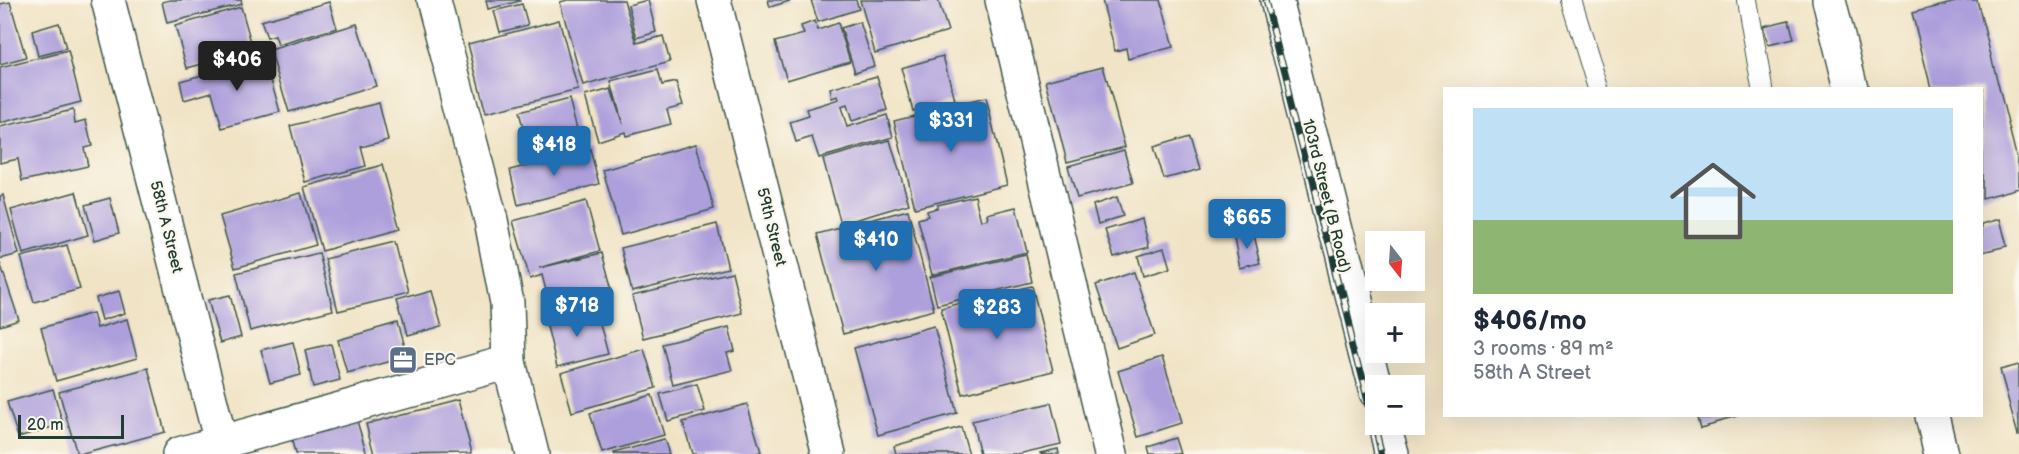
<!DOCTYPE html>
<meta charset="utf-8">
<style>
body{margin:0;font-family:"Balsamiq Sans",sans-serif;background:#f2f2f3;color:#1f2937;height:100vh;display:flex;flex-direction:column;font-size:22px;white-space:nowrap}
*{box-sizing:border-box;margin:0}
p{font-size:20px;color:#747a83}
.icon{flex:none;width:33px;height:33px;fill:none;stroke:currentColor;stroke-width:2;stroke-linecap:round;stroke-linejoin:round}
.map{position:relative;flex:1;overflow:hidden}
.details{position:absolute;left:1443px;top:87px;width:540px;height:330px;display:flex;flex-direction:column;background:#fff;border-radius:0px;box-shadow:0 6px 24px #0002}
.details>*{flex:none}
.needle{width:39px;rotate:163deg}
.buttons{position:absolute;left:1365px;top:231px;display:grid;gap:12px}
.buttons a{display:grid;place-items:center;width:60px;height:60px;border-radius:0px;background:#fff;box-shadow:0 6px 24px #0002;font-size:30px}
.scale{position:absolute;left:18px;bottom:15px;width:106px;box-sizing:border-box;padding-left:6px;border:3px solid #1f3d34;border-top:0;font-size:16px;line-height:21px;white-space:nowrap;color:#1f3d34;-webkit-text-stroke:4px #fbf7ec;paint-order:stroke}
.price{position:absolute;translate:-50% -51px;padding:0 14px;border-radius:6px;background:#1f6fb2;color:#fff;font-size:20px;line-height:39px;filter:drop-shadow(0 2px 3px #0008)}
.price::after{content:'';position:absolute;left:50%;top:36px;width:18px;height:14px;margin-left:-9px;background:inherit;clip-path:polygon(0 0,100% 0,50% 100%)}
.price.on{background:#222;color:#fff}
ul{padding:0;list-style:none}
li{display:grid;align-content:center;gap:12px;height:318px;padding:0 30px}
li+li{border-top:2px solid #e0e1e3}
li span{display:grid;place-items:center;height:186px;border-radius:0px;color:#555}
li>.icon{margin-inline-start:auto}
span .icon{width:108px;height:108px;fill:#fffc;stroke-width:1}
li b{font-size:26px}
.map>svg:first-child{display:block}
.building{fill:#ad9fdc}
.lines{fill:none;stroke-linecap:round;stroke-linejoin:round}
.service-casing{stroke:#3e564a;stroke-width:22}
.minor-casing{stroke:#3e564a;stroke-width:36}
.service{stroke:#fff;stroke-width:20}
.minor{stroke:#fff;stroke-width:33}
.rail-casing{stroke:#1f3d34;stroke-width:7}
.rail{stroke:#fbf7ec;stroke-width:4.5;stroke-dasharray:14;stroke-linecap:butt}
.labels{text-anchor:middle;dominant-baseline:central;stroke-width:4.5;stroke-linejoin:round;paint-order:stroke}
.street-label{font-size:16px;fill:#1f3d34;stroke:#fbf7ec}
.service-label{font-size:16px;fill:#4e5e75;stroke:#fbf7ec;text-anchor:start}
</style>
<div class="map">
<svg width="2019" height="454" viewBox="0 0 2019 454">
<rect width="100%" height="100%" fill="#fbf7ec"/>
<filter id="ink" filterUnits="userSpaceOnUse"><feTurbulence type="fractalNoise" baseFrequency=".0167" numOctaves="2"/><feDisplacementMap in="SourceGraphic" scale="12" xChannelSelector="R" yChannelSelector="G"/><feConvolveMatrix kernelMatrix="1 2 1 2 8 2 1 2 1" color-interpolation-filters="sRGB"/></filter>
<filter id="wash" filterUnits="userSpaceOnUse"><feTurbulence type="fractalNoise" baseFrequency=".008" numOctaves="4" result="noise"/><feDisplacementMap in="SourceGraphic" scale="24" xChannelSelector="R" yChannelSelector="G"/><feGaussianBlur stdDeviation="1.35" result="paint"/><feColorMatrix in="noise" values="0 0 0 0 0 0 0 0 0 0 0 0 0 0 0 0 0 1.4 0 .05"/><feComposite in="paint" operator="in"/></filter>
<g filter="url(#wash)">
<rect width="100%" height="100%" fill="#f1e4c6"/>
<g id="blocks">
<!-- building -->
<g class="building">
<path d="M170,0H241L242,4L167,23L162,2Z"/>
<path d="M486,0H520V1L488,9Z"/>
<path d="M568,0H624L637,43L663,36L670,62L583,86L560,2Z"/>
<path d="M648,0L656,32L637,38L628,5Z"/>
<path d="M768,0H790V1L770,7Z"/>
<path d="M811,0H856L859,9L818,22Z"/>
<path d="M860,0H938L948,31L875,53Z"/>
<path d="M1102,0H1161L1173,47L1128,59L1126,48L1115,51Z"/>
<path d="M1964,0H1977L2019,167V188L1982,198V88H1931L1912,13Z"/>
<path d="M10,2L26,58L0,65V4Z"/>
<path d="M329,2L337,28L278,45L275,36L267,38L261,21Z"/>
<path d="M522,4L528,25L500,32L494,11Z"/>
<path d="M241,7L253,49L235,55L236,59L212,67L210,62L187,68L175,26Z"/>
<path d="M559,20L578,90L486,113L468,44Z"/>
<path d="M1789,20L1794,39L1768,45L1763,26Z"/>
<path d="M815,21L818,30L838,23L850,61L787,80L775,42L804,34L801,26Z"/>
<path d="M860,22L874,66L855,72L841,28Z"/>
<path d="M59,23L66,49L38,56L32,31Z"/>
<path d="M357,24L376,86L289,112L270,50Z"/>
<path d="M68,51L81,102L0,123V68Z"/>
<path d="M943,56L955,100L913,111L901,68Z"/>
<path d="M265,58L280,112L222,128L212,92L184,100L180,81Z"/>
<path d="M1103,66L1125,147L1067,162L1046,81Z"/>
<path d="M658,70L662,85L676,82L683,105L667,109L671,124L626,136L625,132L598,141L585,96L611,89L623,125L611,82Z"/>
<path d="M877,76L887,110L852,121L847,105L841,107L847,127L887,115L893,137L819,158L812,137L796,142L790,122L809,116L807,109L839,99L838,96L832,98L830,89Z"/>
<path d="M986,98L1007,185L915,208L894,121Z"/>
<path d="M569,99L580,140L530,153L519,112Z"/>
<path d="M379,103L388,140L361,147L366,166L305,182L290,126Z"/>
<path d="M73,110L75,123L86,120L92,146L84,148L88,166L22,181L18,159L0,163V127Z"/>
<path d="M1191,135L1201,169L1164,179L1154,146Z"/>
<path d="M890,140L909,204L841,224L823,159Z"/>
<path d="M696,144L714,209L621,235L603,170Z"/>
<path d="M590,149L599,184L518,205L510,170Z"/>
<path d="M1124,150L1133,183L1077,198L1068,166Z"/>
<path d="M382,165L400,229L322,251L304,187Z"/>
<path d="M76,192L88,235L23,254L11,210Z"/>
<path d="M301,193L316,245L235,268L220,216Z"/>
<path d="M3,195L19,254L0,259V196Z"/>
<path d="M975,196L981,221L988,219L987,214L1016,207L1027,252L932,275L918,219L928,216L927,211L937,208V205Z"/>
<path d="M1117,197L1123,216L1098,224L1093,205Z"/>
<path d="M110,198L119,233L95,240L85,205Z"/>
<path d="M586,201L600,251L539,268L602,253L612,290L550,306L542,275L530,279L513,221Z"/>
<path d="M908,210L934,310L843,334L817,234Z"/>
<path d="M1142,219L1149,247L1114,257L1105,230Z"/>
<path d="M2000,219L2007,246L1982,252V224Z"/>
<path d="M717,224L728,268L632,292L621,248Z"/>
<path d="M1253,230L1261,265L1241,270L1234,233Z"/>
<path d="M395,242L408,294L338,311L325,259Z"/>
<path d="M67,245L80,289L34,302L21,257Z"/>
<path d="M1164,248L1170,268L1143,276L1138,256Z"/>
<path d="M319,253L333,310L250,331L236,273Z"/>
<path d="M1026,254L1032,282L937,305L930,277Z"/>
<path d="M0,263L19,320L0,326Z"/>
<path d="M732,272L742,313L643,338L632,296Z"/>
<path d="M1134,272L1155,335L1117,348L1096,285Z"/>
<path d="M1032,286L1053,371L962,394L941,308Z"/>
<path d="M119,291L125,313L102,320L96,298Z"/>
<path d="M432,291L442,326L406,336L396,301Z"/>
<path d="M230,295L241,337L220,343L208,300Z"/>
<path d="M596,309L608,354L557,367L546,322Z"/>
<path d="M93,313L97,328L127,319L137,358L56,381L41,328Z"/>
<path d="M397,323L407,357L347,373L338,340Z"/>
<path d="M934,326L957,413L878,435L854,348Z"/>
<path d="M729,327L735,351L727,353L732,370L673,385L662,344Z"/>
<path d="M293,342L301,375L270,383L261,350Z"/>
<path d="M331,344L340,380L313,387L305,350Z"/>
<path d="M644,349L656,388L572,412L561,373Z"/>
<path d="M1162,357L1182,423L1138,437L1118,371Z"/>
<path d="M2019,365V435H2018L2000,370Z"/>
<path d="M148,368L165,432L83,454H77L59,392Z"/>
<path d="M697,384L705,411L668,421L660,394Z"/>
<path d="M53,389L63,424L18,437L7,402Z"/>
<path d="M652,395L664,435L602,453L590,413Z"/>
<path d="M458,400L472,453L374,454L366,424Z"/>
<path d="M1051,403L1061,444L1018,454H980L972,421Z"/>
<path d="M747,404L761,452L752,454H692L683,422Z"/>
<path d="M1696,416H1737L1699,426Z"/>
<path d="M357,421L367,454H295L292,441Z"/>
<path d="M961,427L969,454H896L894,446Z"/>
<path d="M1177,438L1182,454H1150L1148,447Z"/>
<path d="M664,439L669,454H614V453Z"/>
<path d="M1058,449L1059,454H1041L1040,453Z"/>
</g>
</g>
</g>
<g filter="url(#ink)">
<use href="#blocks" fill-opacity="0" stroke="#3e564a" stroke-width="1.5"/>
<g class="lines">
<!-- service casing -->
<g class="service-casing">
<g id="service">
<path d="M1571,0L1598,88"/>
<path d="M1747,0L1762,88"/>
</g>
</g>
<!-- minor casing -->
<g class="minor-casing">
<g id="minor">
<path d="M108,0L224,454"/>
<path d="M433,0L491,220L507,303L509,362L532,454"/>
<path d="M714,0L829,454"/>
<path d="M1002,0L1111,454"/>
<path d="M1277,0L1376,393"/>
<path d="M1829,0L1851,88"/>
<path d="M1932,416L1941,454"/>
<path d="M1384,424L1391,454"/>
<path d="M179,454L509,362"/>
</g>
</g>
<!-- service -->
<use href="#service" class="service"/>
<!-- minor -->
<use href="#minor" class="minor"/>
<!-- rail casing -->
<g class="rail-casing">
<path id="rail" d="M1266,0L1381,454"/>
</g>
<!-- rail -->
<use href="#rail" class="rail"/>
</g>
</g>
<!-- icons -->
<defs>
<g id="office-square" transform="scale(1.5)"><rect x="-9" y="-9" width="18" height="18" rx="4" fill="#5c6f8a" stroke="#fbf7ec"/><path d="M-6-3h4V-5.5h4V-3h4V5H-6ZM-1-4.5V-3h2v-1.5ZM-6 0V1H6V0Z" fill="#fff"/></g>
</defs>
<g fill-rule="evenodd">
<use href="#office-square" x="403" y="360"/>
</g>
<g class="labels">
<!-- street labels -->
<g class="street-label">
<text transform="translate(1326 196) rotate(76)">103rd Street (B Road)</text>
<text transform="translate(166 227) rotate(76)">58th A Street</text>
<text transform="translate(771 227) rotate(76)">59th Street</text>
</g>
<!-- service labels -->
<g class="service-label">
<text x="424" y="360">EPC</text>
</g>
</g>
</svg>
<div class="buttons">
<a><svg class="needle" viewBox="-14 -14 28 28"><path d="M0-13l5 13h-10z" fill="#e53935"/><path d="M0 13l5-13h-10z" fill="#747a83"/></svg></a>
<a>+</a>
<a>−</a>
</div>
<div class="scale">20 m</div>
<b class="price on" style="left:237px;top:92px">$406</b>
<b class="price" style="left:951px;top:153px">$331</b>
<b class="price" style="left:554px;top:177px">$418</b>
<b class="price" style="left:1247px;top:250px">$665</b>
<b class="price" style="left:876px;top:272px">$410</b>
<b class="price" style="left:577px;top:338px">$718</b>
<b class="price" style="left:997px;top:340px">$283</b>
<section class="details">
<ul>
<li><span style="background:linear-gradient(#bfe0f5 60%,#8fb573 0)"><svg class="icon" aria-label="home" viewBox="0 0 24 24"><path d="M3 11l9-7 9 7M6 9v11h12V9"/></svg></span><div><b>$406/mo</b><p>3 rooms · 89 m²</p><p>58th A Street</p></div></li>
</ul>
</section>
</div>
